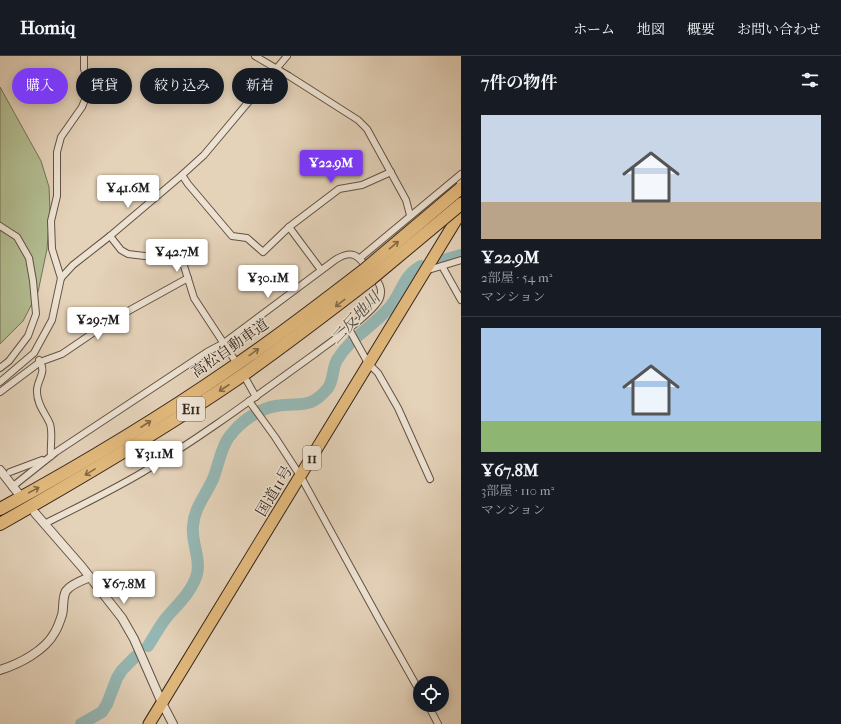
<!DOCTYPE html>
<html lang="ja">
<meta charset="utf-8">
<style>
body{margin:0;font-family:"IM FELL French Canon","Noto Serif JP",serif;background:#242831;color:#f1f3f6;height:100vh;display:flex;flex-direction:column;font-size:15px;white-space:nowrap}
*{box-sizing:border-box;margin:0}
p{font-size:13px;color:#9ea1a6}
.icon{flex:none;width:22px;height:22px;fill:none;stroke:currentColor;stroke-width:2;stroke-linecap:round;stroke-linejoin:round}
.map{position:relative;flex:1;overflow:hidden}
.drawer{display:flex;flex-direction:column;background:#171b24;width:380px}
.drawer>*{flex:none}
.banner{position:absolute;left:12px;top:12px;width:380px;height:36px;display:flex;gap:8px}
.buttons{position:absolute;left:413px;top:620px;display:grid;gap:8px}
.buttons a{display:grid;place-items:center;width:36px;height:36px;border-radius:50%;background:#171b24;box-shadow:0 2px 10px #0003;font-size:20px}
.price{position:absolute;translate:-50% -34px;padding:0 9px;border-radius:4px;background:#fff;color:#222;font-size:13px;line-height:26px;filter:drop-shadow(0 1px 2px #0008)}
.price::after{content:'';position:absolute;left:50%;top:24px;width:12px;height:9px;margin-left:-6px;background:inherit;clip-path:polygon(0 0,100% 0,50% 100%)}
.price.current{background:#7c3aed;color:#fff}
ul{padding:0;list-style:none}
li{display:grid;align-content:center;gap:8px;height:212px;padding:0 20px}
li+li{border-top:1px solid #363941}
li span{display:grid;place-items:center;height:124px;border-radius:0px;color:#555}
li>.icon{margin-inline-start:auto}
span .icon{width:72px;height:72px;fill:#fffc;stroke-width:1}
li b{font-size:17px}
h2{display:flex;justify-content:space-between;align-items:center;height:48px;padding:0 20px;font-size:17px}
.tag{padding:0 14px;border-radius:18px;background:#171b24;box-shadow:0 2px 10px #0003;font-size:14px;line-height:36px}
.tag.current{background:#7c3aed;color:#fff}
header{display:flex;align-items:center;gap:24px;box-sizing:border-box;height:56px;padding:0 20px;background:#171b24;border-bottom:1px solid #363941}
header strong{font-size:19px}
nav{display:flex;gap:22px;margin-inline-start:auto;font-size:14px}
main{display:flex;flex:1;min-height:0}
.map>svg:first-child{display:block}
.green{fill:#b2bd91;stroke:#747258}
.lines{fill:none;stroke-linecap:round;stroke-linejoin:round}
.river{stroke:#95b7b3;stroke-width:12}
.minor-casing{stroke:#625245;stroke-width:8}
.tertiary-casing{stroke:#625245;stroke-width:10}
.trunk-casing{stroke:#37271e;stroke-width:13}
.motorway-casing{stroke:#37271e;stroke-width:14}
.minor{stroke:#ede2d2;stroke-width:6}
.tertiary{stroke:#ede2d2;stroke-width:8}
.trunk{stroke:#e2b97c;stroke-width:11}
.motorway{stroke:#e2b97c;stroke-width:12}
.motorway-bridge-casing{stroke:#37271e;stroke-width:14;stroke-linecap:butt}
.motorway-bridge{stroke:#e2b97c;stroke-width:12}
.oneway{stroke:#846948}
.labels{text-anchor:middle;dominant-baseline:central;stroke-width:3;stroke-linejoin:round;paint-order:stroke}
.shield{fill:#ede2d2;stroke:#6e5f54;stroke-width:1}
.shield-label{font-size:14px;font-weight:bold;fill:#37271e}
.street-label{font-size:15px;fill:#37271e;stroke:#ede2d2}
.water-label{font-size:16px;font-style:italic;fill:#4e4b43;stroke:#ede2d2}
</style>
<header>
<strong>Homiq</strong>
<nav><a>ホーム</a><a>地図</a><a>概要</a><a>お問い合わせ</a></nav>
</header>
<main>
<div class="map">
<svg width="461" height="668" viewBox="0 0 461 668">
<rect width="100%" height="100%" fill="#e4d2b9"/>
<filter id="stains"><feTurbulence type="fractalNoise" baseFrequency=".005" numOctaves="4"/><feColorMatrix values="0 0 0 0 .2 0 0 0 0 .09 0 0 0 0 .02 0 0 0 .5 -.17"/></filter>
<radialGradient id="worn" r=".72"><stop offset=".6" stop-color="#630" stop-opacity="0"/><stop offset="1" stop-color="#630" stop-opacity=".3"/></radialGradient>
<!-- green -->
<path class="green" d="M0,31L41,105L49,131L50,155L47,193L38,236L23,265L0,288Z"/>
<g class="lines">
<!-- river -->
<g class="river">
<path d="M440,205L461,199"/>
<path d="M148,590C154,581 159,571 166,562C177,549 192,536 197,518C201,502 191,486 193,470C194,452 206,439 213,423C218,411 221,391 229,381C240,366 258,353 276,350C300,346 310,354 328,332C334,324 332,312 337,304C351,281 372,271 388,253C402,238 402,220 421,210"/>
<path d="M81,668L102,656L107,648L117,622L122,614L136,600"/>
</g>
<!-- minor casing -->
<g class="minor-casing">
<g id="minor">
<path d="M255,0L289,20L358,64L367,73L406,144L410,159"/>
<path d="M182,119L188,128L232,180L247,182L263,196L289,171L339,133L362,129L391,116"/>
<path d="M0,170L17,181L29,202L33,225L36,258L28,280L9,305L0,312"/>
<path d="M289,171L321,214"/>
<path d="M110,180L121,194L128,198L178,204L184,210L194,242L234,303"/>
<path d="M360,202L461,118"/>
<path d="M442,210L461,244"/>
<path d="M425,215L461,204"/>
<path d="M61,222L52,193L51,165L57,140V96L61,81L82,51L87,39L88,25L84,13V0"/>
<path d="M349,273L368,307L378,317L398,352L430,423"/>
<path d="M39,304C48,317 36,324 37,336C37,349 46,358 50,368C53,377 50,390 51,400"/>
<path d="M247,325L256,341"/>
<path d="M0,326L34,297L52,264L61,222L73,209L110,180L182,119L204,99L287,0"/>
<path d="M0,336L40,306L62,298L112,264L188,222"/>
<path d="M249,345L275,381L301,421L380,565L420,636"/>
<path d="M10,416L42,404"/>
<path d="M12,431L56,396L207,296L224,287L335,204C352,193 358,199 368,213"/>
<path d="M44,468C78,451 111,435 143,416C203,380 259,338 316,297C330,286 374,257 380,242C383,233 379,227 374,220"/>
<path d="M428,649L438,668"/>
</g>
</g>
<!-- tertiary casing -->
<g class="tertiary-casing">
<g id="tertiary">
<path d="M0,414L18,437"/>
<path d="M35,457L82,511L122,562L134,583L162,647L173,668"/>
<path d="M0,614C19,608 45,595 55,576C58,571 60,565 62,559C64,552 62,542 66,535C71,528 83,524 90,521"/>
</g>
</g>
<!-- trunk casing -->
<g class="trunk-casing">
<path id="trunk" d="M149,668L461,156"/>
</g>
<!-- motorway casing -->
<g class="motorway-casing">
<g id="motorway">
<path d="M0,453C79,410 156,364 230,313C276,282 320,248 364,214"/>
<path d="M0,468C81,422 161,375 237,323C283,291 327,257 371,223"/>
</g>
</g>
<!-- minor -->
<use href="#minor" class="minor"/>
<!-- tertiary -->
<use href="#tertiary" class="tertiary"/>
<!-- trunk -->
<use href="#trunk" class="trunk"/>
<!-- motorway -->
<use href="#motorway" class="motorway"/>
<!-- motorway-bridge casing -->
<g class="motorway-bridge-casing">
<g id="motorway-bridge">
<path d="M364,214L461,132"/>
<path d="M371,223L461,148"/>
</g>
</g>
<!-- motorway-bridge -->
<use href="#motorway-bridge" class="motorway-bridge"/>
</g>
<!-- one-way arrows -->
<defs><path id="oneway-shaft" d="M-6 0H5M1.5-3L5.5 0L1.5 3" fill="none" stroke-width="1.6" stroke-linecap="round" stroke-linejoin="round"/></defs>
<g class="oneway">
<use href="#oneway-shaft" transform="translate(394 189) rotate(-40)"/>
<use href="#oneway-shaft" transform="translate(340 247) rotate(142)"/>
<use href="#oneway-shaft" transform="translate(254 296) rotate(-36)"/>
<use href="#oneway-shaft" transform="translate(224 332) rotate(147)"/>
<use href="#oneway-shaft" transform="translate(146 368) rotate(-33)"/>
<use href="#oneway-shaft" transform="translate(90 416) rotate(149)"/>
<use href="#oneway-shaft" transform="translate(34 434) rotate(-28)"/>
</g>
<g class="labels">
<!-- shield labels -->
<g class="shield">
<rect x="177" y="341" width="28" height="24" rx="3"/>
<rect x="303" y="390" width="18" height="24" rx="3"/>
</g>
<g class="shield-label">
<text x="191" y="353">E11</text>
<text x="312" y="402">11</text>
</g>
<!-- street labels -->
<g class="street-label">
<text transform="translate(230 292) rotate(-35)">高松自動車道</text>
<text transform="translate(274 435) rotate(-59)">国道11号</text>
</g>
<!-- water labels -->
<g class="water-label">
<text transform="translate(355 262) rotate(-47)">二反地川</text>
</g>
</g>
<rect width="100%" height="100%" filter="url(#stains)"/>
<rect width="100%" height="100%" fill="url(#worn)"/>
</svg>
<div class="buttons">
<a><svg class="icon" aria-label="locate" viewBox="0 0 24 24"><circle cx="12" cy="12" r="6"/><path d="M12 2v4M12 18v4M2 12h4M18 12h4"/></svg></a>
</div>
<b class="price current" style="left:331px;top:128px">¥22.9M</b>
<b class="price" style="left:128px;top:153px">¥41.6M</b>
<b class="price" style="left:177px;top:217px">¥42.7M</b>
<b class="price" style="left:268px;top:243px">¥30.1M</b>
<b class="price" style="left:98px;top:285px">¥29.7M</b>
<b class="price" style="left:154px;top:419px">¥31.1M</b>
<b class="price" style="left:124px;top:549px">¥67.8M</b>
<div class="banner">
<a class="tag current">購入</a>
<a class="tag">賃貸</a>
<a class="tag">絞り込み</a>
<a class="tag">新着</a>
</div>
</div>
<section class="drawer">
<h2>7件の物件<svg class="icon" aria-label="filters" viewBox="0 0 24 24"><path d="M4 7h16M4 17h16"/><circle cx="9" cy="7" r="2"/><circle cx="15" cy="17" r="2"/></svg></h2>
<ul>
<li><span style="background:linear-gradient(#c9d6e8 70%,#b9a48a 0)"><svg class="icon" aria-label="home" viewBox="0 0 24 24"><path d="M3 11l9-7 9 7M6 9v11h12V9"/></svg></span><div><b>¥22.9M</b><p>2部屋 · 54 m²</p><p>マンション</p></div></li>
<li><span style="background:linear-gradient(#a9c7e8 75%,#8fb573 0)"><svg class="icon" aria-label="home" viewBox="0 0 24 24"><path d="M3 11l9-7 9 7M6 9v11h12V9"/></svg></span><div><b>¥67.8M</b><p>3部屋 · 110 m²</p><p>マンション</p></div></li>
</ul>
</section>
</main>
